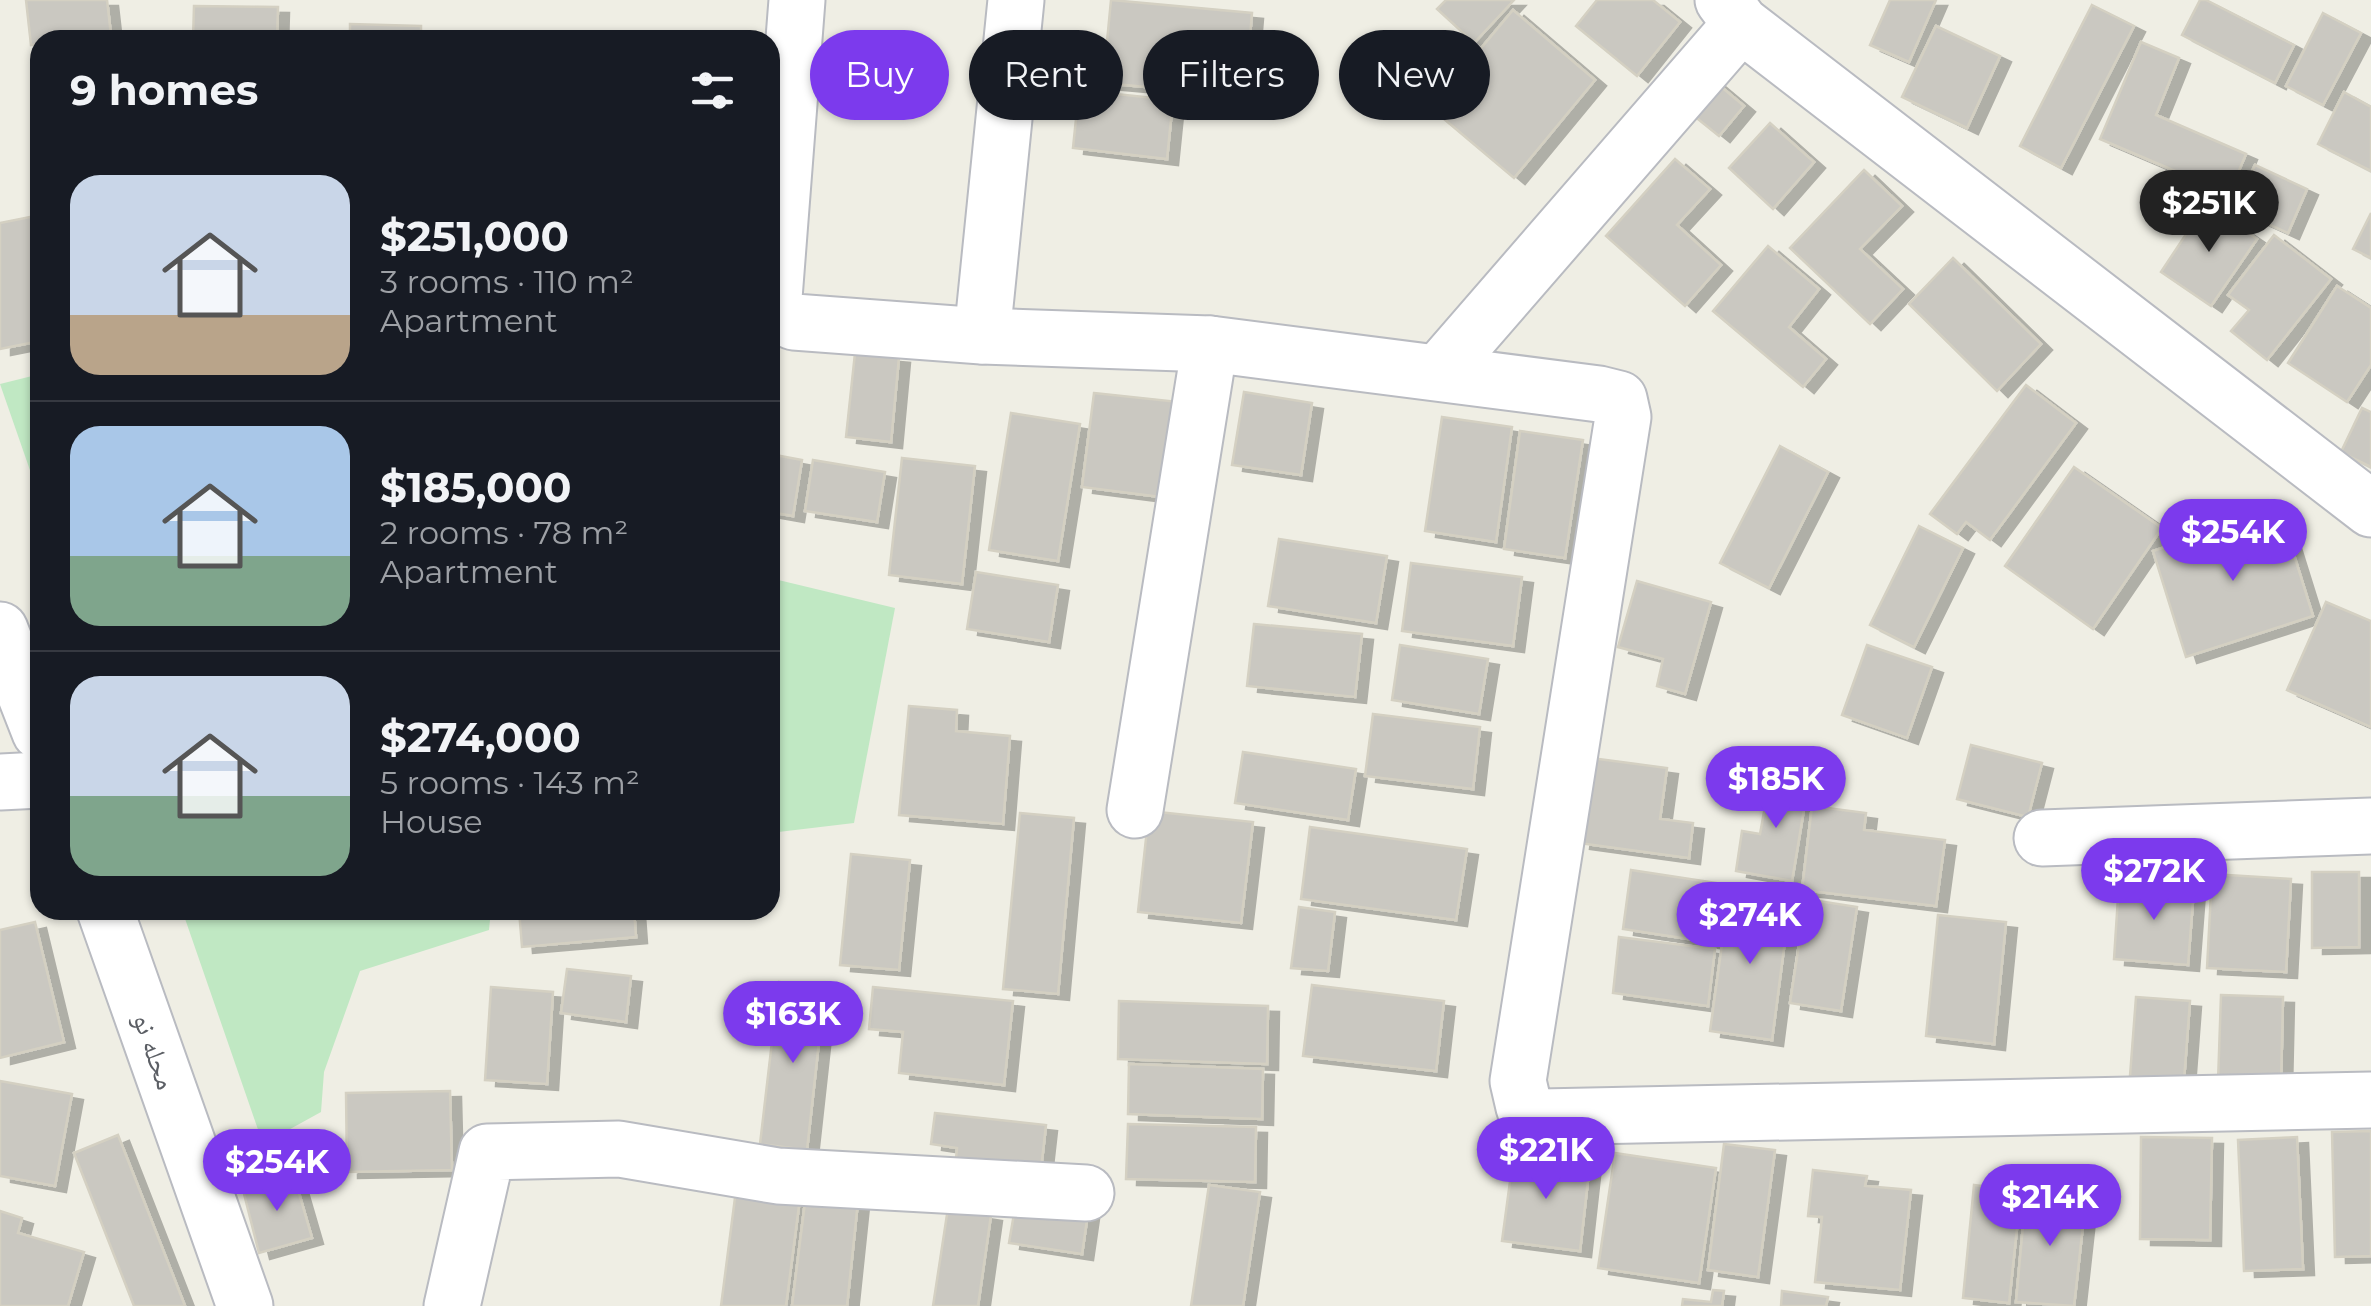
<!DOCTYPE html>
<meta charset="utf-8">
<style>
body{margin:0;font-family:Montserrat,"Noto Naskh Arabic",sans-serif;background:#242831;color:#f1f3f6;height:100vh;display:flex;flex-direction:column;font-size:38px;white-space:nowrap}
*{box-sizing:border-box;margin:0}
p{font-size:32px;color:#9ea1a6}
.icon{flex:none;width:55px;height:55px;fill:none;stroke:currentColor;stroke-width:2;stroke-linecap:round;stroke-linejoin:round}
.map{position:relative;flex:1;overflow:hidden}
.drawer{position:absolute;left:30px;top:30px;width:750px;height:890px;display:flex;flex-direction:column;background:#171b24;border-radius:30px;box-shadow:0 2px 8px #0004}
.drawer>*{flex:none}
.hud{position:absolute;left:810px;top:30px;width:950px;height:90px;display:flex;gap:20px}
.price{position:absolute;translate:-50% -85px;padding:0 22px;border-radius:35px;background:#7c3aed;color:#fff;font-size:32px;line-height:65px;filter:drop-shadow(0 2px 5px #0008)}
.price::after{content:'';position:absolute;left:50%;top:60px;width:30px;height:22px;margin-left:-15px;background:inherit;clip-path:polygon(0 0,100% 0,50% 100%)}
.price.on{background:#222;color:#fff}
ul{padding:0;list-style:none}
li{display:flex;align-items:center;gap:30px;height:250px;padding:0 40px}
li+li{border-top:2px solid #363941}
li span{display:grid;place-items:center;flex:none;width:280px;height:200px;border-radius:30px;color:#555}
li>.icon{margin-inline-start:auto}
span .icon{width:120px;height:120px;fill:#fffc;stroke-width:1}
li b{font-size:42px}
h2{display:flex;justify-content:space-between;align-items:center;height:120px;padding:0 40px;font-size:42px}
.pill{padding:0 35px;border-radius:45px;background:#171b24;box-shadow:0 2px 8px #0004;font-size:35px;line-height:90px}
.pill.on{background:#7c3aed;color:#fff}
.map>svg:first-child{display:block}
.green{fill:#c0e8c3}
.building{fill:#cac8c1;stroke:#d4d0c2;stroke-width:2.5;filter:url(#shadow)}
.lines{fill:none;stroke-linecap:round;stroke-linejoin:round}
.minor-casing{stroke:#b9bbc1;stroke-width:59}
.tertiary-casing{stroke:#b9bbc1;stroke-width:59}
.minor{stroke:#fff;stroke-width:55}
.tertiary{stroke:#fff;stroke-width:55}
.labels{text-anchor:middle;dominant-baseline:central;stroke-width:9;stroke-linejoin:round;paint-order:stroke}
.street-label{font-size:28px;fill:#5c5f65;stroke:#fff}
</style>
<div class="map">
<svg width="2371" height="1306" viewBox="0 0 2371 1306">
<defs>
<filter id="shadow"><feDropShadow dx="11" dy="6" stdDeviation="0" flood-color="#0004"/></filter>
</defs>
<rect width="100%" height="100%" fill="#efeee4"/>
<!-- green -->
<g class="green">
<path d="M40,374V499L0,384Z"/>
<path d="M770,578L895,608L854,823L770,833Z"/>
<path d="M182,910H491L489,930L360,971L324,1072L321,1112L263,1144Z"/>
</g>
<!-- building -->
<g class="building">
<path d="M26,0H107L111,35L40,40V44L31,45Z"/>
<path d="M1111,0L1252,13L1245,96L1103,83Z"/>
<path d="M1446,0H1514L1474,43L1437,9Z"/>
<path d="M1597,0H1653L1680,22L1637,76L1576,26Z"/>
<path d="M1890,0H1936L1909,62L1870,45Z"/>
<path d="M2200,0H2206L2294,45L2275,83L2182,35Z"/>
<path d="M2092,5L2134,26L2061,168L2020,146Z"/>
<path d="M194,6L278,7L277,40H193Z"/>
<path d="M1513,10L1595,80L1514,178L1431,108Z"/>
<path d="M2323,13L2361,33L2323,105L2286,86Z"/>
<path d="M350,24L421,26V40H350Z"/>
<path d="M1936,26L2000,56L1967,128L1902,97Z"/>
<path d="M2141,42L2179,58L2156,115L2246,154L2229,194L2100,139Z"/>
<path d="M1713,80L1744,106L1719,136L1688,111Z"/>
<path d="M1079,90L1173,100L1167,159L1073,148Z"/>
<path d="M2344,92L2371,107V171L2318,144Z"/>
<path d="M1770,123L1814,162L1773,209L1729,168Z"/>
<path d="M1675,159L1710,189L1677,225L1721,265L1685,306L1606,236Z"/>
<path d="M2255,165L2307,189L2288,233L2235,209Z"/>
<path d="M1864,170L1902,206L1860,249L1903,289L1870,324L1790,248Z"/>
<path d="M2206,204L2257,239L2211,306L2161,272Z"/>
<path d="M2371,213V258L2353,249Z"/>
<path d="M40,215V341L0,349V223Z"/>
<path d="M2274,235L2331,279L2267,360L2231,331L2249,310L2228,295Z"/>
<path d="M1768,246L1819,289L1789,327L1826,359L1803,387L1713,311Z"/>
<path d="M1953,258L2041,344L1997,391L1909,304Z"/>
<path d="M2337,286L2371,308V365L2347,402L2288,363Z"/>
<path d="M855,353L899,357L891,442L846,437Z"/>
<path d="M2026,385L2076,423L1990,540L1966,522L1957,534L1930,514Z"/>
<path d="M1244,392L1312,403L1301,475L1232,465Z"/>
<path d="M1094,393L1179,402L1169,498L1082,487Z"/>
<path d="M2362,408L2371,412V467L2341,452Z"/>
<path d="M1011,413L1080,424L1058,561L989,550Z"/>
<path d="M1442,417L1512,427L1496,542L1425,531Z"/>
<path d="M1520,431L1583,440L1565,558L1504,549Z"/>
<path d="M1780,446L1828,472L1769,588L1720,563Z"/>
<path d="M770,454L802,460L793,516L770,512Z"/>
<path d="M902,458L975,466L962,584L889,575Z"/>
<path d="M813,460L885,472L877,522L805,511Z"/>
<path d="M2074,467L2162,528L2093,629L2005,566Z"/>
<path d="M2280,510L2313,616L2186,657L2153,551Z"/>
<path d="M1919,526L1963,548L1914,647L1870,625Z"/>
<path d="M1279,539L1387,556L1376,623L1268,606Z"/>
<path d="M1411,563L1522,577L1513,646L1402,631Z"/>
<path d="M976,572L1058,585L1049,642L967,629Z"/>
<path d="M1637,581L1711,602L1685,694L1657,686L1663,659L1618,647Z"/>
<path d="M2326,602L2371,621V727L2287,690Z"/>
<path d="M1254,624L1362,634L1355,697L1247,686Z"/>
<path d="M1400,645L1488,659L1479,714L1392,700Z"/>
<path d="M1867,645L1932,667L1907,738L1842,715Z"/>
<path d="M909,706L957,710L956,731L1010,736L1003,824L899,815Z"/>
<path d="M1373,714L1480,727L1473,789L1365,776Z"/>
<path d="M1971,745L2042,763L2028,817L1957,799Z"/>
<path d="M1243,752L1356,769L1348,820L1235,803Z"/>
<path d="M1591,758L1667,768L1660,819L1693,823L1689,858L1579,843Z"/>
<path d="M1771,773L1809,779L1792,881L1736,871L1742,831L1760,834Z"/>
<path d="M1812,806L1866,813L1864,830L1945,840L1936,906L1802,890Z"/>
<path d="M1149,811L1253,822L1241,923L1138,912Z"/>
<path d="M1020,813L1074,818L1058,994L1003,989Z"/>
<path d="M1310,827L1467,849L1456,920L1301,899Z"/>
<path d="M851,854L910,860L899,970L840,965Z"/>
<path d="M1631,870L1723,884L1715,943L1623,929Z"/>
<path d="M2312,872H2359V947L2312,948Z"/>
<path d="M2212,874L2291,879L2286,972L2207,968Z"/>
<path d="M2119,882L2194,888L2188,965L2114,959Z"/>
<path d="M1729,894L1790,902L1772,1040L1710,1031Z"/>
<path d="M1806,899L1857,907L1841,1011L1790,1003Z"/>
<path d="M1299,907L1335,912L1328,971L1291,968Z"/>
<path d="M519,910H634L636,937L522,947Z"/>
<path d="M1938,915L2006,922L1994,1044L1926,1036Z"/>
<path d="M35,922L64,1042L0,1058V930Z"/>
<path d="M1619,937L1715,949L1708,1006L1613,993Z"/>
<path d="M567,969L631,976L626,1022L561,1013Z"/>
<path d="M779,982L825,987L807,1150L760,1144Z"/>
<path d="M1312,985L1444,1001L1436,1071L1303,1056Z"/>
<path d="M491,987L553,992L547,1084L485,1080Z"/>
<path d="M873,987L1013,1001L1004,1085L899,1073L903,1032L869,1029Z"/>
<path d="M2221,995L2283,997L2281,1083L2218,1082Z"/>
<path d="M2136,997L2190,1001L2184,1080L2130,1076Z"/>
<path d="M1119,1001L1268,1006L1267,1064L1118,1059Z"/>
<path d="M1129,1064L1263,1069L1262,1119L1128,1114Z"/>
<path d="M0,1081L72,1094L55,1186L0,1176Z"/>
<path d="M450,1091L452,1170L347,1172L346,1093Z"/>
<path d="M935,1113L1046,1125L1040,1178L955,1170L957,1148L931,1144Z"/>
<path d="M1128,1124L1256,1127L1255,1182L1126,1179Z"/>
<path d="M2371,1131V1256L2335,1257L2332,1132Z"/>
<path d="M118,1135L185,1306H134L74,1153Z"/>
<path d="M2141,1137L2212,1138L2210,1240L2140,1239Z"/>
<path d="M2297,1137L2303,1269L2244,1271L2238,1140Z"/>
<path d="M1724,1144L1775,1150L1758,1277L1708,1270Z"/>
<path d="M1514,1152L1590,1162L1580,1251L1502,1241Z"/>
<path d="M1615,1153L1716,1168L1699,1283L1598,1268Z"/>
<path d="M1813,1170L1867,1176L1865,1186L1911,1190L1900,1290L1815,1282L1822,1217L1808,1216Z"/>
<path d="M294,1176L312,1238L259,1253L243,1190Z"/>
<path d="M1209,1185L1260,1192L1243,1306H1191Z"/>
<path d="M1974,1185L2021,1191L2009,1303L1963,1298Z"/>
<path d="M736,1190L800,1198L786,1306H721Z"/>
<path d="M2026,1193L2086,1198L2074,1306L2016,1302Z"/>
<path d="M806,1194L858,1201L847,1306H792Z"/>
<path d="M1016,1202L1088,1213L1082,1254L1009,1243Z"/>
<path d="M948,1208L991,1215L978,1306H933Z"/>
<path d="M0,1211L22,1218L18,1233L84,1252L68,1306H0Z"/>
<path d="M1713,1290L1724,1291L1722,1306H1682L1683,1299L1711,1302Z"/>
<path d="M1782,1291L1828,1297L1826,1306H1781Z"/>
</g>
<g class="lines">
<!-- minor casing -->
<g class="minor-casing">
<g id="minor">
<path d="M797,0L774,298L778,315L794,322L982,336L1210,344"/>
<path d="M1723,0L1741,24L2371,509"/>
<path d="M982,336L1016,0"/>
<path d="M1439,372L1741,24"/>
<path d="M0,782L40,780"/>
<path d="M1135,810L1210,344L1599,394L1619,399L1623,417L1518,1081L1524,1107L1541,1117L2371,1100"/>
<path d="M2042,838L2371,826"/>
<path d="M452,1306L487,1152L619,1149L778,1176L1086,1193"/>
</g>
</g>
<!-- tertiary casing -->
<g class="tertiary-casing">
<g id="tertiary">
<path d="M0,630L40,732"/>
<path d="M105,910L245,1306"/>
</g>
</g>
<!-- minor -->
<use href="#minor" class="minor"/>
<!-- tertiary -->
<use href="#tertiary" class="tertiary"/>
</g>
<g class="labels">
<!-- street labels -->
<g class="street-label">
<text transform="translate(155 1051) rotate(71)">محله نو</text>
</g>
</g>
</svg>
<b class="price on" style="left:2209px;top:255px">$251K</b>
<b class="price" style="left:2233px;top:584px">$254K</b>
<b class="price" style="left:1776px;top:831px">$185K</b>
<b class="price" style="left:2154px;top:923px">$272K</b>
<b class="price" style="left:1750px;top:967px">$274K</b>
<b class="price" style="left:793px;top:1066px">$163K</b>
<b class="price" style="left:1546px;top:1202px">$221K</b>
<b class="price" style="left:277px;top:1214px">$254K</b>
<b class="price" style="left:2050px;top:1249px">$214K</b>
<div class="hud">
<a class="pill on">Buy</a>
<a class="pill">Rent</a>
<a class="pill">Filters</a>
<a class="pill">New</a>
</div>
<section class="drawer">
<h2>9 homes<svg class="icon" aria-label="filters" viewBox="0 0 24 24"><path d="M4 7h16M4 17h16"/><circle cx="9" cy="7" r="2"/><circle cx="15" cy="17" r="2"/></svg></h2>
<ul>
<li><span style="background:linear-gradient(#c9d6e8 70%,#b9a48a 0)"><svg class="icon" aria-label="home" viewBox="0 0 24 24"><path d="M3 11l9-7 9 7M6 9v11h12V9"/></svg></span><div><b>$251,000</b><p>3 rooms · 110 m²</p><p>Apartment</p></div></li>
<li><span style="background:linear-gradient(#a9c7e8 65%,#7fa58c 0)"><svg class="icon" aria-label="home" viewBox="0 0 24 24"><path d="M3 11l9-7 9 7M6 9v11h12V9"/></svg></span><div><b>$185,000</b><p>2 rooms · 78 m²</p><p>Apartment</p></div></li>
<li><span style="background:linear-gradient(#c9d6e8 60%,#7fa58c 0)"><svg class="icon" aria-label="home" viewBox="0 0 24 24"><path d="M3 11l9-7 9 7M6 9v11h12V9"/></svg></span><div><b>$274,000</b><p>5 rooms · 143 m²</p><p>House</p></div></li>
</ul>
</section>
</div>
